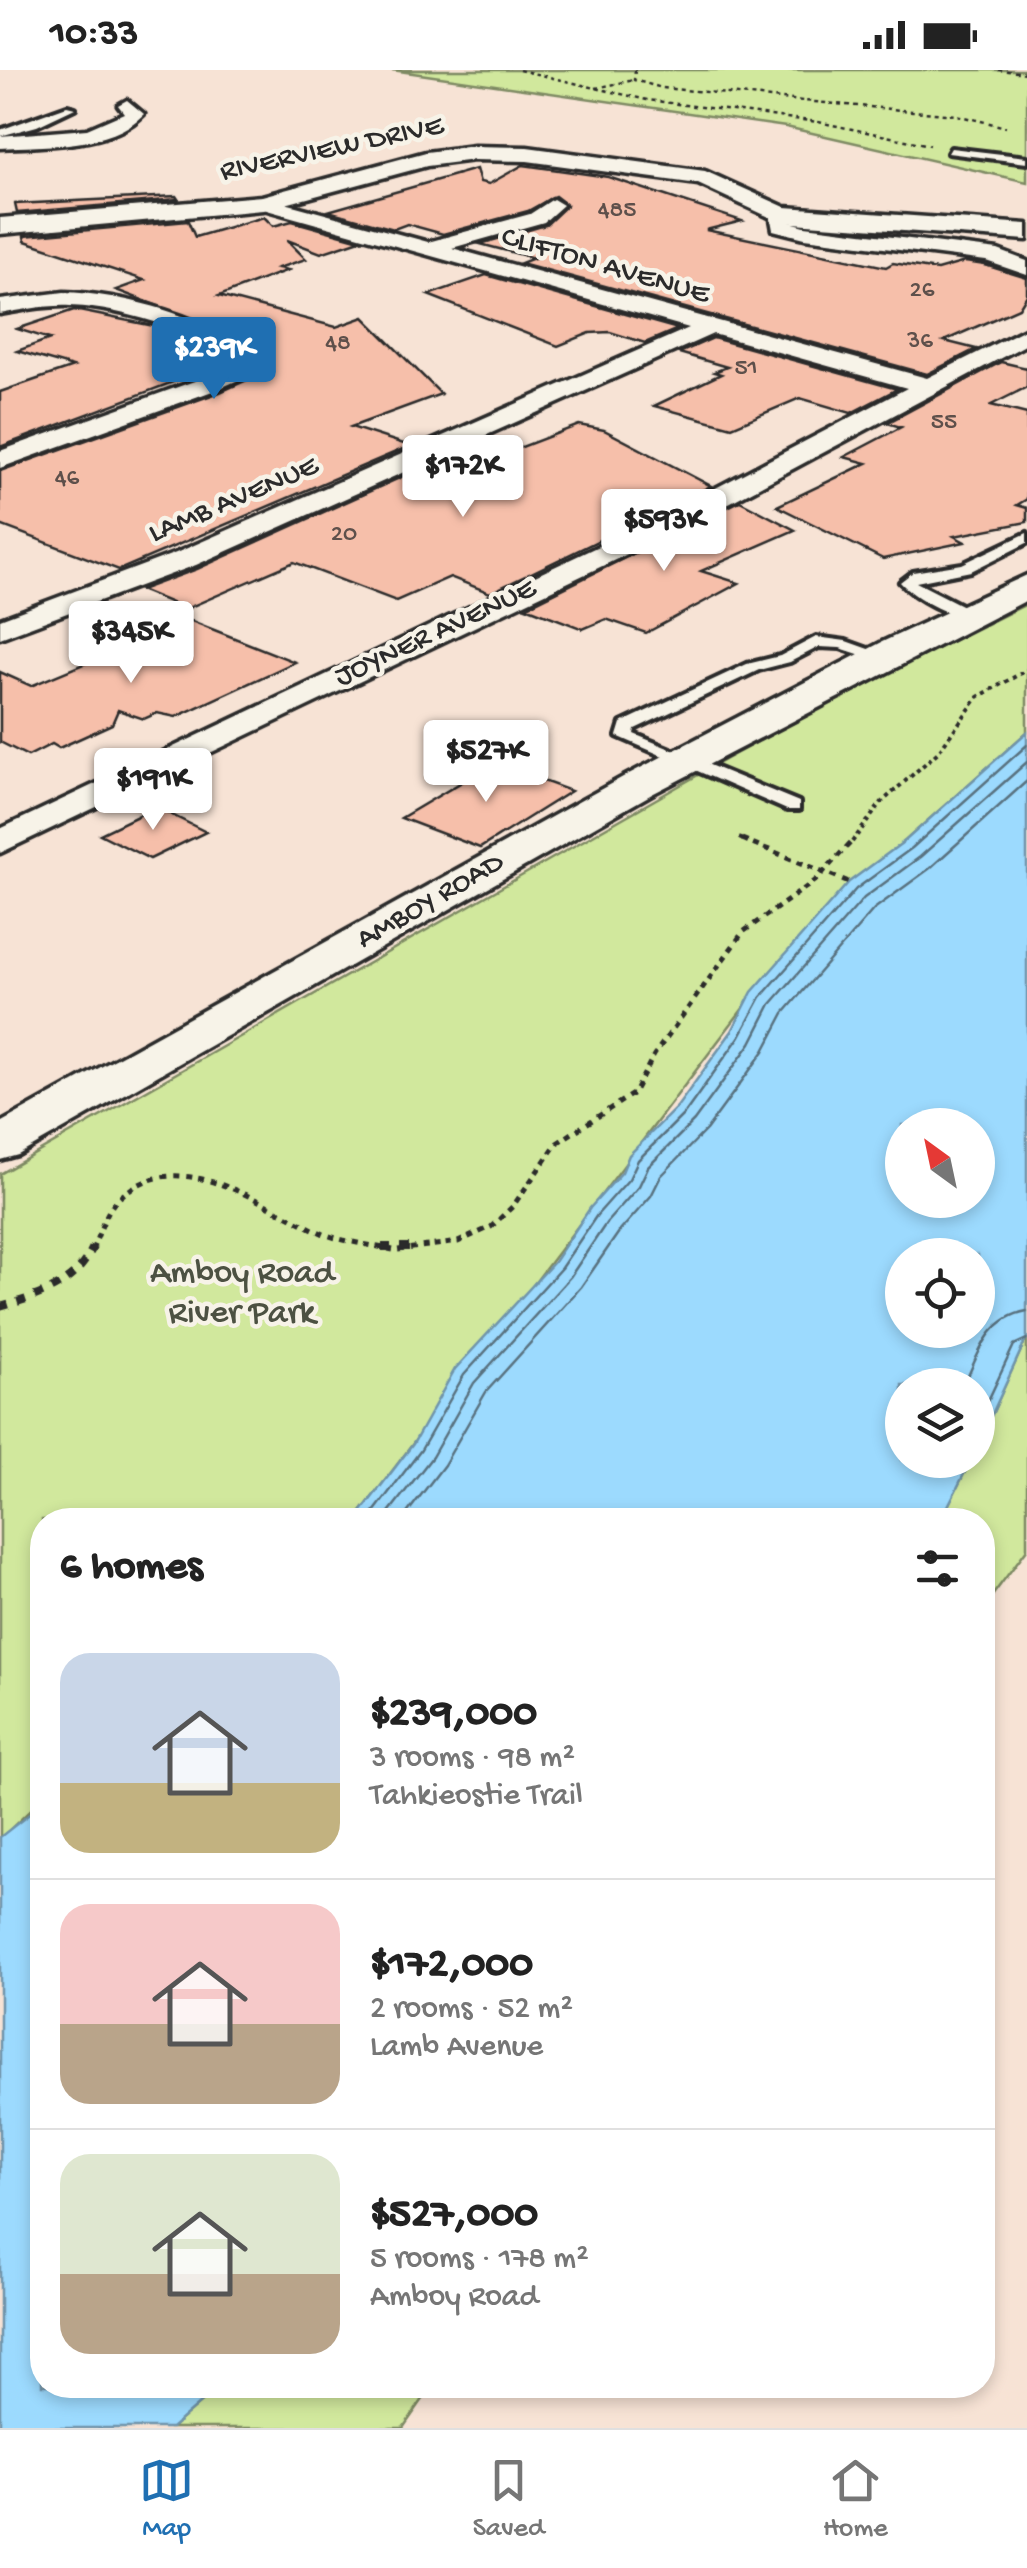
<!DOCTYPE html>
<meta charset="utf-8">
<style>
body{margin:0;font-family:"Gochi Hand",sans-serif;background:#f6f6f6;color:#222;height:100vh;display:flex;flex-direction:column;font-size:38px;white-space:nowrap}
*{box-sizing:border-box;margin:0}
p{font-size:32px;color:#767676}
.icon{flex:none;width:55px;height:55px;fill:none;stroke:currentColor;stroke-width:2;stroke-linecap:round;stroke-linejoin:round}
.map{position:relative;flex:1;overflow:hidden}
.panel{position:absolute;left:30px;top:1438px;width:965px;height:890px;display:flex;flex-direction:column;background:#fff;border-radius:40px;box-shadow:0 5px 15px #0003}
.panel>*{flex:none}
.needle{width:65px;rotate:327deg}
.tools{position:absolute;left:885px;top:1038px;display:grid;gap:20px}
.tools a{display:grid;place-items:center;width:110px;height:110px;border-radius:50%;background:#fff;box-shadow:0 5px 15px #0003;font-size:50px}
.price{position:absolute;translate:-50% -85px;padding:0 22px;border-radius:10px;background:#fff;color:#222;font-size:32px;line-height:65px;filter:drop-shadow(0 2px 5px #0008)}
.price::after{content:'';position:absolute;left:50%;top:60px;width:30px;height:22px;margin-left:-15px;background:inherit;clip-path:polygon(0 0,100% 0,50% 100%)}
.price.active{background:#1f6fb2;color:#fff}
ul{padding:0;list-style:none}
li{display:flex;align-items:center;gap:30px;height:250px;padding:0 30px}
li+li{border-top:2px solid #e0e0e0}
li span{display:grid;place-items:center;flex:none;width:280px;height:200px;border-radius:30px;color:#555}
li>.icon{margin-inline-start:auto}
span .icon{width:120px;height:120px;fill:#fffc;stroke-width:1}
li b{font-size:42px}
h2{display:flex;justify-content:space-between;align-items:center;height:120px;padding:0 30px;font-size:42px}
.status{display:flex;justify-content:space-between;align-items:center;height:70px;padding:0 50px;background:#fff;direction:ltr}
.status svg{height:28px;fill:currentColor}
.menu{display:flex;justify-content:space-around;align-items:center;height:140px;border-top:2px solid #e0e0e0;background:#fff;font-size:28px;color:#767676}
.menu a{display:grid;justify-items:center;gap:5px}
.menu .active{color:#1f6fb2}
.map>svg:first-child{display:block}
.green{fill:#d1e89d;stroke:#7e8a64;stroke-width:2.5}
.water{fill:#9cdafe;stroke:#6f94aa;stroke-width:2.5;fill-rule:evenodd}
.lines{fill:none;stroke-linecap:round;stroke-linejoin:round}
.shore{stroke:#58717f;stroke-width:2.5}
.building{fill:#f6bfaa;stroke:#2b2b2b;stroke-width:2.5}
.lane-casing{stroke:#2b2b2b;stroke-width:8}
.street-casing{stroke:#2b2b2b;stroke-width:7}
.secondary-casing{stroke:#2b2b2b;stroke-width:7}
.path-far3{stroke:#2b2b2b;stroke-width:2.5;stroke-dasharray:4 4;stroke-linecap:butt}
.path-far2{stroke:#2b2b2b;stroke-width:4;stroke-dasharray:4 4;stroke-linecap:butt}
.path-far1{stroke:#2b2b2b;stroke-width:5;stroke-dasharray:6 6;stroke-linecap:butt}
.path{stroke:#2b2b2b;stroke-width:8;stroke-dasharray:9 9;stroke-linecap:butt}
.lane{fill:#f7f3e8;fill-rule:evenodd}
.street{fill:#f7f3e8;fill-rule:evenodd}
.secondary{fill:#f7f3e8;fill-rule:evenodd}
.labels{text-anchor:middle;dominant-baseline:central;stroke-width:9;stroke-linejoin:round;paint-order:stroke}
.far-number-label{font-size:25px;fill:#5e504b}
.far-street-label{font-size:30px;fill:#2b2b2b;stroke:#f7f3e8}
.park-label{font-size:35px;fill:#4c5142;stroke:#f7f3e8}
</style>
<div class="status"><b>10:33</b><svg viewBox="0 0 49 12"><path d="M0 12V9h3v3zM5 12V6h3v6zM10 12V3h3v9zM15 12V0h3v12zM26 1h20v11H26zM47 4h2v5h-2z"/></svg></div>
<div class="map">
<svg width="1027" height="2358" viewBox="0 0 1027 2358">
<rect width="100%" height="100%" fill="#f7e3d5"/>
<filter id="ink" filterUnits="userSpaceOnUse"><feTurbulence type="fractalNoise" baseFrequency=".01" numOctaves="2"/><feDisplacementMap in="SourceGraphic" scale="20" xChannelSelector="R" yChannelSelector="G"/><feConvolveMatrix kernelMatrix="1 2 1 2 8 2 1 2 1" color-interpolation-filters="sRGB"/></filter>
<g filter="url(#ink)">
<!-- green -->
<g class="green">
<path d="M392,0H1027V112L786,57Z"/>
<path d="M1027,534V662L906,770L747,933L355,1450H42V1729L0,1769V1104L726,689L852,621Z"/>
<path d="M1027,1267V1479L983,1538L982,1450H941L971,1390H978V1375Z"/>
<path d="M221,2315H433L403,2358H171Z"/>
</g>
<!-- water -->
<g class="water">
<path d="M1027,662V1267L978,1375V1315H902V1390H971L941,1450H355L413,1374L455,1299L554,1192L590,1138L622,1102L629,1085L677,1037L732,961L752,922L849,812L906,770ZM902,1055H978V1130H902ZM902,1185H978V1260H902Z"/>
<path d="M42,1734V2315H221L171,2358H0V1767Z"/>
</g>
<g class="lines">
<!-- shore -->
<g class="shore">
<path d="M964,1315C979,1283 988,1248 1027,1241"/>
<path d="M978,1352L1014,1275L1027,1269"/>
<path d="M368,1450L421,1380L464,1305L561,1198L597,1145L629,1109L638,1090L685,1043L740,966L761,927L856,819L912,778L1027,675"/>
<path d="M383,1450L432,1387L474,1313L570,1207L607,1152L639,1116L648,1097L694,1051L751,973L771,934L864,828L920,787L1027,692"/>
<path d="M402,1450L444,1395L486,1322L581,1217L619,1162L651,1126L661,1106L706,1060L764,981L784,943L874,839L929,799L1027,711"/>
</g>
</g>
<!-- building -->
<g class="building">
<path d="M523,95L608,107L742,151L706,160L886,197L893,193L937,200L965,192L985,195L1027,208V225L1019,238L944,271L976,279L927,304L521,193L534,188L480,174L546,155L567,135L555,126L528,141L443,164L407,154L394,159L328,141L476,99L480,112L489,114Z"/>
<path d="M176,126L178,129L17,143L15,134Z"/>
<path d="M264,147L273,156L292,151L360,170L321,183L287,170L306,189L278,198L288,200L219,226L336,257L364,247L441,324L351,357L410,376L119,500L0,455V401L220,322L247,310L257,292L240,273L219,259L116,220L144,210L25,171L24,166L188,151L195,167Z"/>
<path d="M486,205L678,259L645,273L610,262L590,263L558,276L428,225Z"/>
<path d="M74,240L154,256L197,273L224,293L0,377V322L73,297L17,281L50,269L17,259Z"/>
<path d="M713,268L897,319L851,343L800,328L732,357L654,336L721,304L714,302L727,297L679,283Z"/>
<path d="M1001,292L1027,298V317L991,335L1027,344V429L1017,435L1027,438V452L954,466L965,472L883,489L777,436L867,393L844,387L901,357L887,353Z"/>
<path d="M579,355L604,360L711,416L490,523L450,507L396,531L294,492L186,539L140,520L197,499L446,387L465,393L502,377L514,380Z"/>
<path d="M740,431L795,460L701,501L739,513L646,563L606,549L583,559L526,537Z"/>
<path d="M189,550L295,592L176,647L157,643L144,649L118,640L112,654L59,678L52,674L28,686L0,672V602L31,616Z"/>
<path d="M494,693L571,721L480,778L401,748Z"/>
<path d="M156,737L206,762L150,789L100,764Z"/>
</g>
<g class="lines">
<!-- lane casing -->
<g class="lane-casing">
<g id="lane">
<path d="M67,36L75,38L37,56L0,66V60Z"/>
<path d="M951,78L1027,87V93L948,83Z"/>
<path d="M1027,463V473L971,501L916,512L973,541V547C951,549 915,528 900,512L913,502L962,494Z"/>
<path d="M816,567L846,571L888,586L880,591L840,578L819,577L790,592L759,600L635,659L634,664L799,732V740H787L617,666L621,653L747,594L780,586Z"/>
</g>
</g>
<!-- street casing -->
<g class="street-casing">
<g id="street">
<path d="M127,30L144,44C110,79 45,75 0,78V66L87,59L124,43L118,35Z"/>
<path d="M263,127L428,172L530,144L553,129L563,135L544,152L452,178L927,308L1027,258V274L684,457L0,783V759L664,445L907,318L713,264L196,495L0,568V549L176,483L689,258L256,137L253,133Z"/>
<path d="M780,138L787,140L790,152L805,156L998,180L1027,191V205L986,191L805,168L773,160L770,144Z"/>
<path d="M64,222C117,223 221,247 253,292L245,307L218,319L0,398V381L200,309L226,297L229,292C202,259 111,237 70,236C46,235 23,240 0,244V230Z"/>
</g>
</g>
<!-- secondary casing -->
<g class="secondary-casing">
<g id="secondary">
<path d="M474,76L527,77L705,101L785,137L1027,154V170L780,152L698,114L527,91L474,90L427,96L263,140L0,164V148L262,126L426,82Z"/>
<path d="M1027,505V530L652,724L18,1085L0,1090V1053L623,707L882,572Z"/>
</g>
</g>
<!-- path-far3 -->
<g class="path-far3">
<path d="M519,0L647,30L818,52L930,75"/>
<path d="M635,0L634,10L662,18L956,45L1006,57"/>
<path d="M998,0L1027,3"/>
<path d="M596,18L634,10"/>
</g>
<!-- path-far2 -->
<g class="path-far2">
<path d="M739,768L748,772"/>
<path d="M852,772L882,732L938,682L978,627L1027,600"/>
</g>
<!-- path-far1 -->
<g class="path-far1">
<path d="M742,769L849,812"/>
<path d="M92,1180C99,1165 105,1142 116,1131C178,1069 264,1138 324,1164C345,1172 371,1175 393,1180"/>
<path d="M398,1180L458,1172L491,1157L513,1136L557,1073L634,1023L654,985L743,862L815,811L854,769"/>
</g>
<!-- path -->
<g class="path">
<path d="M382,1177H418"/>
<path d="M0,1237C38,1226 75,1216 93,1177"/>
</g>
<!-- lane -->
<use href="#lane" class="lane"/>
<!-- street -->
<use href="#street" class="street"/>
<!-- secondary -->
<use href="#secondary" class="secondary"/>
</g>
</g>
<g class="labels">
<!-- far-number labels -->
<g class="far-number-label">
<text x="617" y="141">485</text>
<text x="922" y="221">26</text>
<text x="920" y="272">36</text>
<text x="338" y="274">48</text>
<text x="746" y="299">51</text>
<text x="944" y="353">55</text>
<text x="67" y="409">46</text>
<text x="344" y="465">20</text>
</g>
<!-- far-street labels -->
<g class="far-street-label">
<text transform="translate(332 80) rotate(-12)">RIVERVIEW DRIVE</text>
<text transform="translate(605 197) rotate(16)">CLIFTON AVENUE</text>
<text transform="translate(234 431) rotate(-23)">LAMB AVENUE</text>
<text transform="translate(436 564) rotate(-25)">JOYNER AVENUE</text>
<text transform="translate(431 832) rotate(-30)">AMBOY ROAD</text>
</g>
<!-- park labels -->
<g class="park-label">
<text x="242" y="1204">Amboy Road<tspan x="242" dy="40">River Park</tspan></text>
</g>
</g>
</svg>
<div class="tools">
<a><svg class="needle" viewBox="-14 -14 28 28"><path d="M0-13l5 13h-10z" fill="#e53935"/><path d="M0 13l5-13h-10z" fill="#767676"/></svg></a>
<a><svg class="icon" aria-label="locate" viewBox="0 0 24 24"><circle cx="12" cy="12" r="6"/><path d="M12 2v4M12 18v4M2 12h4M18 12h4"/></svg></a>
<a><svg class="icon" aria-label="layers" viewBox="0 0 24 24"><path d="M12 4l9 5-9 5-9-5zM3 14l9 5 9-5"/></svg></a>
</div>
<b class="price active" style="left:214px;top:332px">$239K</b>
<b class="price" style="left:463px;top:450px">$172K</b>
<b class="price" style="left:664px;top:504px">$593K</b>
<b class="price" style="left:131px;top:616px">$345K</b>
<b class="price" style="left:486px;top:735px">$527K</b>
<b class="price" style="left:153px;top:763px">$191K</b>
<section class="panel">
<h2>6 homes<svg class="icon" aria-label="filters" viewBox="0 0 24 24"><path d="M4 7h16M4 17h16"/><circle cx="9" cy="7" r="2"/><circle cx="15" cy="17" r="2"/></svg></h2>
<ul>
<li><span style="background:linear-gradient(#c9d6e8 65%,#c2b280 0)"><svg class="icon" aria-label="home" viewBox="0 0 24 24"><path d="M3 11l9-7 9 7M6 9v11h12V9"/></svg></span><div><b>$239,000</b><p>3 rooms · 98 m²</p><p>Tahkieostie Trail</p></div></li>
<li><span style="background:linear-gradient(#f6c9c9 60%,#b9a48a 0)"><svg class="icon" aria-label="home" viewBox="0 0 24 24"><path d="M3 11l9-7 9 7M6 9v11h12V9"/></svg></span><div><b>$172,000</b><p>2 rooms · 52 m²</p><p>Lamb Avenue</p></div></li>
<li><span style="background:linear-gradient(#dfe7d0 60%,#b9a48a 0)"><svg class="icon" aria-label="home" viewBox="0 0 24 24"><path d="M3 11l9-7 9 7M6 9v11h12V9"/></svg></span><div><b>$527,000</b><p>5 rooms · 178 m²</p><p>Amboy Road</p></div></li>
</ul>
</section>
</div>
<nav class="menu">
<a class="active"><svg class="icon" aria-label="map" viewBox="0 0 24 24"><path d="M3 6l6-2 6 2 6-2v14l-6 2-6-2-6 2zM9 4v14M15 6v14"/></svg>Map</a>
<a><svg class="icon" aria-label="saved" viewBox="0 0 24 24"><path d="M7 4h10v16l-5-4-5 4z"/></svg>Saved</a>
<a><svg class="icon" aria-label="home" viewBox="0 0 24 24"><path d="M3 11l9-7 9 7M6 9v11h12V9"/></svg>Home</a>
</nav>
